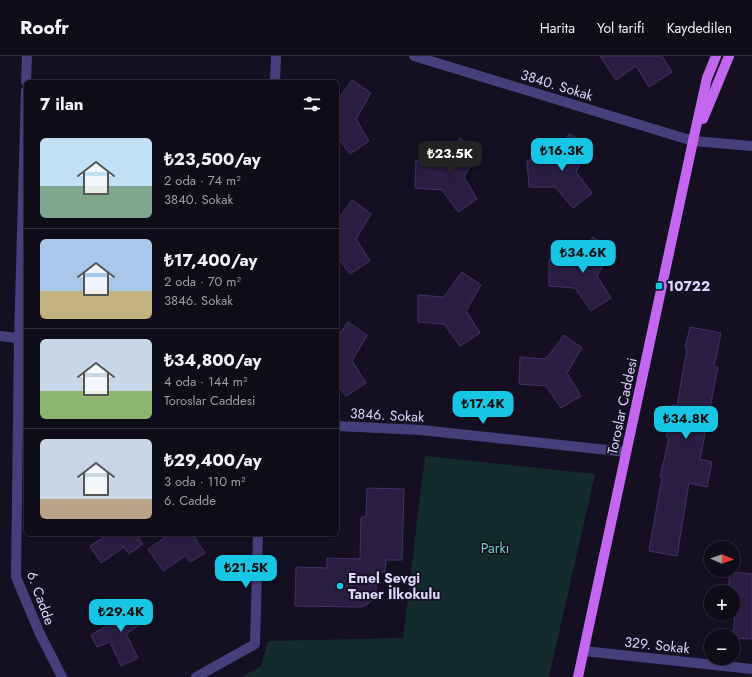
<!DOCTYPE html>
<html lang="tr">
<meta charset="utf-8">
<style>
body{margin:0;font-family:Jost,sans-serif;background:#181523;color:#f1f3f6;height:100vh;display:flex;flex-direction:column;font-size:15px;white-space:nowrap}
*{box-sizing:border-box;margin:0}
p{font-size:13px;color:#9b9ba2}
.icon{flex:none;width:22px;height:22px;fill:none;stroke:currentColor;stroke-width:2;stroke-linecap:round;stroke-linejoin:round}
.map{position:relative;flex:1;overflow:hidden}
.sheet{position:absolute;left:24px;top:24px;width:315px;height:456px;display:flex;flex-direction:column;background:#0f0c1a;border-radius:6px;box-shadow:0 1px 3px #0004,0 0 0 1px #2f2c39}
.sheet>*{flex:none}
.needle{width:26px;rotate:92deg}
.tools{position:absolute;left:704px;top:485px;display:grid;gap:8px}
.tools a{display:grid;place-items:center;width:36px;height:36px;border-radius:50%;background:#0f0c1a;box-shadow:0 1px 3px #0004,0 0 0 1px #2f2c39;font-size:20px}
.price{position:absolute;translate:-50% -34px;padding:0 9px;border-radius:8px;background:#17c5e5;color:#111;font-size:13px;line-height:26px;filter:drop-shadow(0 1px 2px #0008)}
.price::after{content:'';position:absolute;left:50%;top:24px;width:12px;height:9px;margin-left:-6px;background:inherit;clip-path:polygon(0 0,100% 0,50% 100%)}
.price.on{background:#222;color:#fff}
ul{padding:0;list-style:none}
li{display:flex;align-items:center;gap:12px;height:100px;padding:0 16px}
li+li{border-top:1px solid #2f2c39}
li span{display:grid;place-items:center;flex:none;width:112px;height:80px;border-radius:6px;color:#555}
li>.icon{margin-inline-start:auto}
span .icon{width:48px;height:48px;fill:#fffc;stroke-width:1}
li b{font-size:17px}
h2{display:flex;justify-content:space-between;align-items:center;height:48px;padding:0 16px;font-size:17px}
header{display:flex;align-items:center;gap:24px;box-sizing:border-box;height:56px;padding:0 20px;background:#0f0c1a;border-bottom:1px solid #2f2c39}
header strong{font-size:19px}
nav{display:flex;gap:22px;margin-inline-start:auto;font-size:14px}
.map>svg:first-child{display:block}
.green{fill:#142b2b}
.building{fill:#271e41;stroke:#41326a}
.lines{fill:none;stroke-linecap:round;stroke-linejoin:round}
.minor{stroke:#45407c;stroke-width:10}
.major{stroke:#c467f0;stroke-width:10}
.poi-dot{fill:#17c5e5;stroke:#141022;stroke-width:1.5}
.labels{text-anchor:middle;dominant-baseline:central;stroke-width:3.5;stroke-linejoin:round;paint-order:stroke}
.street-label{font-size:14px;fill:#dbd5fb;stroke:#141022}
.poi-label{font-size:14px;font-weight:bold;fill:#dbd5fb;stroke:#141022;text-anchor:start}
.park-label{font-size:14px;fill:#68d3bf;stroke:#141022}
</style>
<header>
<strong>Roofr</strong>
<nav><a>Harita</a><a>Yol tarifi</a><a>Kaydedilen</a></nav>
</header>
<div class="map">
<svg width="752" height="621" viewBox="0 0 752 621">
<rect width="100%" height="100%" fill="#141022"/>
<!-- green -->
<path class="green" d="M425,400L595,418L549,621H242L261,610L268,585L403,582Z"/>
<!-- building -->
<g class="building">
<path d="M600,0H662L672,16L649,31L636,10L616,24Z"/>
<path d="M352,24L371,37L356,63L369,85L350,98L337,80V45Z"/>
<path d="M569,78L589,89L576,116L592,137L573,152L555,131H529L527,104H553Z"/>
<path d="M460,82L479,95L464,121L477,143L458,156L442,134L415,132L416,104L442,107Z"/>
<path d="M352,144L371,158L356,183L370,205L350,218L337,200V165Z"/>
<path d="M593,181L612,194L597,220L611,242L591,255L575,232L549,230V203L575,205Z"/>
<path d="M462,216L481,229L466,255L480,277L460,290L444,268L418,266V239L444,241Z"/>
<path d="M348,266L367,279L352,305L366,327L346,340L337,328V281Z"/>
<path d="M690,271L721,277L714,311H718L700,403L712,406L707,431L689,427L677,500L649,495L662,421H660L669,382L666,381L672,349L677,350L687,293L685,292Z"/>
<path d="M564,279L582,292L567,317L581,340L561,352L546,330L519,328L520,301L546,303Z"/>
<path d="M367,432L404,433L402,504H386L385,516H377L376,535L375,540L369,547L365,550L360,551L295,550L296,511L327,512V502L360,503L361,461H366Z"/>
<path d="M109,478H144L138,482L143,488L129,498L124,491L101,507L90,490Z"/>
<path d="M170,478H192L205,497L190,506L186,499L163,515L148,493Z"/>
<path d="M730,516L752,518V583L733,582L736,543H733V536H728Z"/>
<path d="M137,547L145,565L126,578L138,602L121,610L110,586L97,591L91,579L115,565L112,559Z"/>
</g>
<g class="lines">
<!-- minor -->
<g class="minor">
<path d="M414,0L693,85L752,90"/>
<path d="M26,26L27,0"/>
<path d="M275,26L276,0"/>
<path d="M26,35L19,282L16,521L40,578L62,621"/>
<path d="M0,280L26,283"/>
<path d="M337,370L421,374L626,396"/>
<path d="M584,595L752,613"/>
<path d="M196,621L255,588L258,478"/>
</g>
<!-- major -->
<g class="major">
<path d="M703,63L729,0"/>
<path d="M578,621L693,85L707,22L716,0"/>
</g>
</g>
<!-- markers -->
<g class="poi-dot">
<rect x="655" y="226" width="8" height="8" rx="2"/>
<circle cx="340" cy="530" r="4"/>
</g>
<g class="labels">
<!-- street labels -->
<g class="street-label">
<text transform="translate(557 29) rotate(17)">3840. Sokak</text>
<text transform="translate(622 350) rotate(-78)">Toroslar Caddesi</text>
<text transform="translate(387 359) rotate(3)">3846. Sokak</text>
<text transform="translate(41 542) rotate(70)">6. Cadde</text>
<text transform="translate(657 589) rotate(6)">329. Sokak</text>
</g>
<!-- poi labels -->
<g class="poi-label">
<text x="667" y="230">10722</text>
<text x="348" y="522">Emel Sevgi<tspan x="348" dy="16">Taner İlkokulu</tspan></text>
</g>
<!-- park labels -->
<g class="park-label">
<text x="495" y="492">Parkı</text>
</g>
</g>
</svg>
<div class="tools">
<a><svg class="needle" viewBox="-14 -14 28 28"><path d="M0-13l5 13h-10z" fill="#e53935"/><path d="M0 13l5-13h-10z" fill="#9b9ba2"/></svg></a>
<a>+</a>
<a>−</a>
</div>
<b class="price" style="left:562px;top:116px">₺16.3K</b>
<b class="price on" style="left:450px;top:119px">₺23.5K</b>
<b class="price" style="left:583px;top:218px">₺34.6K</b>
<b class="price" style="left:483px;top:369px">₺17.4K</b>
<b class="price" style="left:686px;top:384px">₺34.8K</b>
<b class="price" style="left:246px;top:533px">₺21.5K</b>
<b class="price" style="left:121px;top:577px">₺29.4K</b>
<section class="sheet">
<h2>7 ilan<svg class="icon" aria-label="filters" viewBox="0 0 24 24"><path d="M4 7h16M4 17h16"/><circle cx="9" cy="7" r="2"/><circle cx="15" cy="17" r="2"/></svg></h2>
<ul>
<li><span style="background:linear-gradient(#bfe0f5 60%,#7fa58c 0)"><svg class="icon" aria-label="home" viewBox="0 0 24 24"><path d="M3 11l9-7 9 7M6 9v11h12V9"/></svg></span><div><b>₺23,500/ay</b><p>2 oda · 74 m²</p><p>3840. Sokak</p></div></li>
<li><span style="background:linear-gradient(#a9c7e8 65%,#c2b280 0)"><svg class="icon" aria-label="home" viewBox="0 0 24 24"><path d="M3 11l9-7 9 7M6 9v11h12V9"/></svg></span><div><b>₺17,400/ay</b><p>2 oda · 70 m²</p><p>3846. Sokak</p></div></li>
<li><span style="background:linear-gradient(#c9d6e8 65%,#8fb573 0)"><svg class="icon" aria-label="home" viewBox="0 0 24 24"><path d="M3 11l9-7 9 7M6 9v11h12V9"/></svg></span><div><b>₺34,800/ay</b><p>4 oda · 144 m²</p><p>Toroslar Caddesi</p></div></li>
<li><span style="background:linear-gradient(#c9d6e8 75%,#b9a48a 0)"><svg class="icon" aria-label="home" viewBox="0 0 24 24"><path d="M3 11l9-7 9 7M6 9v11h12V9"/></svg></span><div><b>₺29,400/ay</b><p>3 oda · 110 m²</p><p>6. Cadde</p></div></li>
</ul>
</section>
</div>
